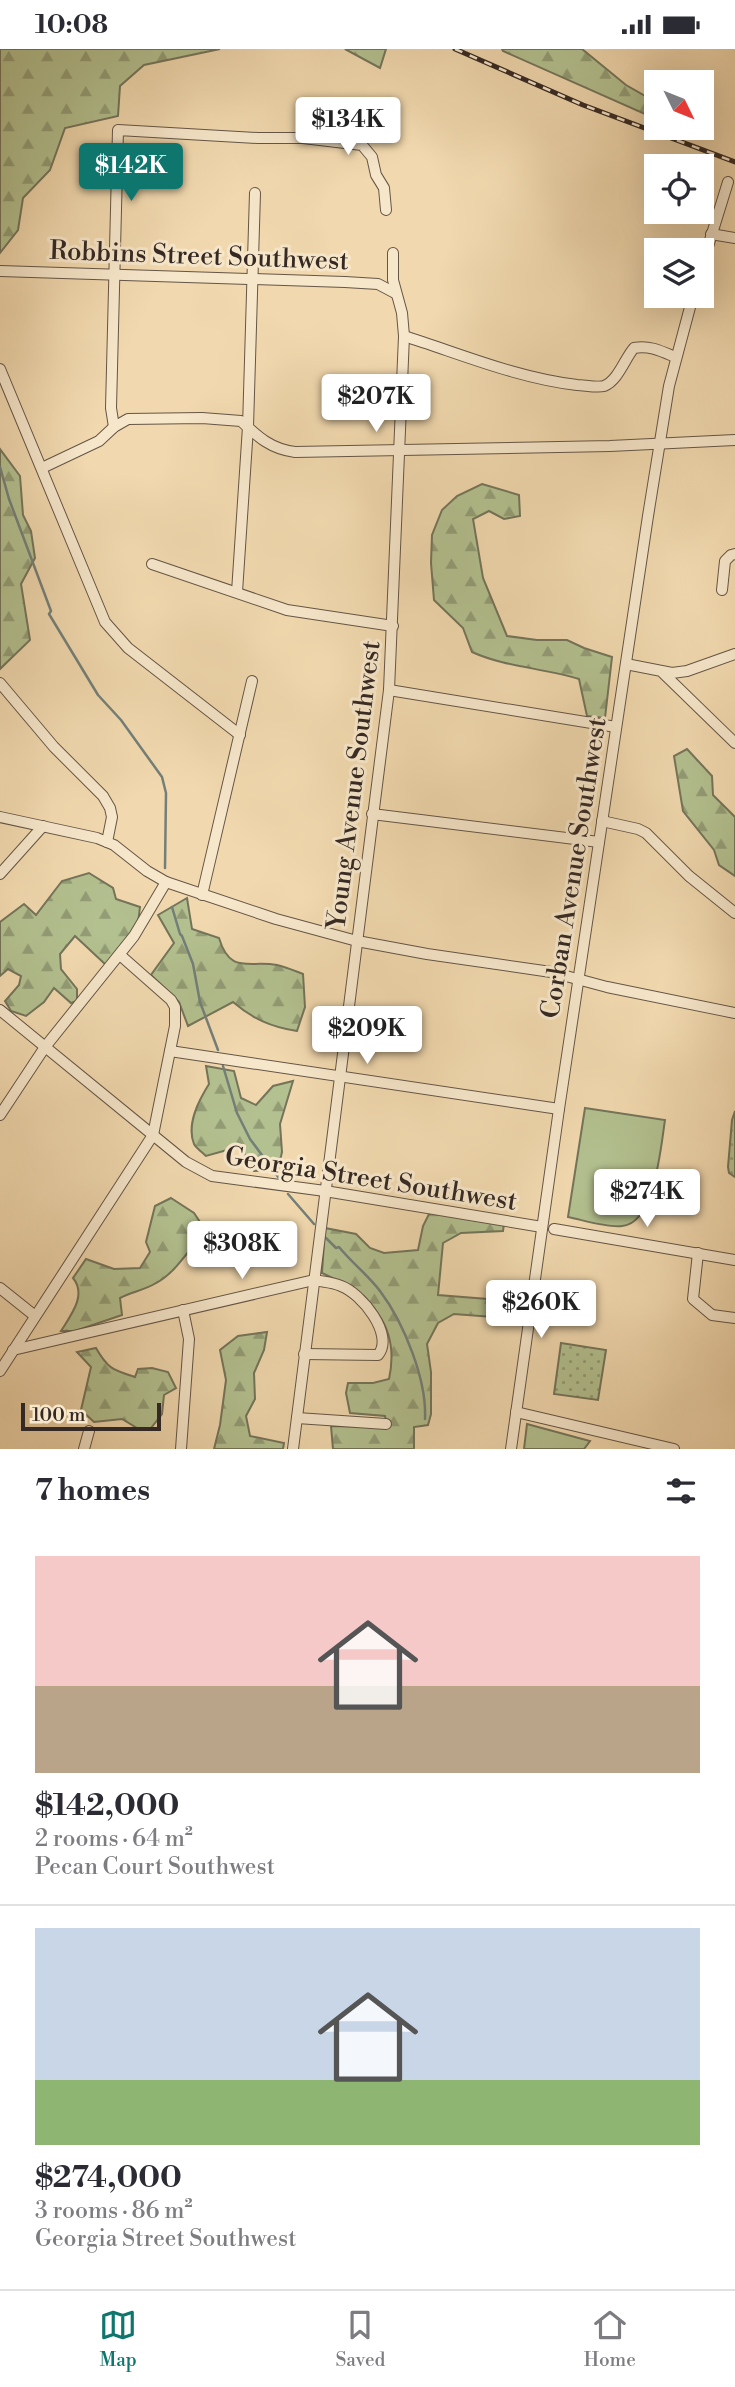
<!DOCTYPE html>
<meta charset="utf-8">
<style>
body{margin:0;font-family:"Libre Bodoni",serif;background:#f2f2f3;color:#2b2b33;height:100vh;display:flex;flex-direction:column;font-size:26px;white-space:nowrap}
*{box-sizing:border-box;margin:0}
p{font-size:23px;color:#7c7c81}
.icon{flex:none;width:38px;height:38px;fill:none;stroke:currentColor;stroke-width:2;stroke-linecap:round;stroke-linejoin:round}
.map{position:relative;height:1400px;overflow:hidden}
.sheet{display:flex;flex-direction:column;background:#fff;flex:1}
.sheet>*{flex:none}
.needle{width:46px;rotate:133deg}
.tools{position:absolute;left:644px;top:21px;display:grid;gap:14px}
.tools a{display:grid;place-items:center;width:70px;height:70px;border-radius:0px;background:#fff;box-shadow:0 7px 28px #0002;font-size:35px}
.scale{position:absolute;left:21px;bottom:18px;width:140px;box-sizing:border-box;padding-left:7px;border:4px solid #352924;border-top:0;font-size:19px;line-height:24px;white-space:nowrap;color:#352924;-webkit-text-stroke:5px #f6e6ca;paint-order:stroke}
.price{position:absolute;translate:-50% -60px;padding:0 16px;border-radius:7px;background:#fff;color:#222;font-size:23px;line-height:46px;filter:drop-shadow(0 2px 4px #0008)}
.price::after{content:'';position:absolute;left:50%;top:42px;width:21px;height:16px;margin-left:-10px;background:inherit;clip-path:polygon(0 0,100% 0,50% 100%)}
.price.selected{background:#0f766e;color:#fff}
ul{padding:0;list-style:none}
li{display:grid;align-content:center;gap:14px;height:371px;padding:0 35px}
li+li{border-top:2px solid #e1e1e2}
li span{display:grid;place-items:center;height:217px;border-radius:0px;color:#555}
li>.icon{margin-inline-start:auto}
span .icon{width:126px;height:126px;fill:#fffc;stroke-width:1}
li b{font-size:30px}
h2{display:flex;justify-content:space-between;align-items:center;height:84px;padding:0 35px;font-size:30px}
.status{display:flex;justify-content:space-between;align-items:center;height:49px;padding:0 35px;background:#fff;direction:ltr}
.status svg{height:19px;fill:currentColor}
.tab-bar{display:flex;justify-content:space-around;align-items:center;height:98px;border-top:2px solid #e1e1e2;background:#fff;font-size:19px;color:#7c7c81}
.tab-bar a{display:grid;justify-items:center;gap:4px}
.tab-bar .selected{color:#0f766e}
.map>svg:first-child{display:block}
.green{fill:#b3c08f;stroke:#74745a;stroke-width:2}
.forest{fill:url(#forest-firs);stroke:#74745a;stroke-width:2}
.park{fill:url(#park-dots);stroke:#74745a;stroke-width:2}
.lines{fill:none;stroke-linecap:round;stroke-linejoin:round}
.stream{stroke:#737f79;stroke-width:2.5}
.minor-casing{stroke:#645546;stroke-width:12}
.minor{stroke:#f6e6ca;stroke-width:10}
.rail-casing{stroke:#352924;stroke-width:5}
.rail{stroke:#f6e6ca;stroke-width:2.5;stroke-dasharray:8;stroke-linecap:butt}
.labels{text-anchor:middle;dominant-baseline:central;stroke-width:6;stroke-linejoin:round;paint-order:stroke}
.street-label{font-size:26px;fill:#352924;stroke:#f6e6ca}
</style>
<div class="status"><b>10:08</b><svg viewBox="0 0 49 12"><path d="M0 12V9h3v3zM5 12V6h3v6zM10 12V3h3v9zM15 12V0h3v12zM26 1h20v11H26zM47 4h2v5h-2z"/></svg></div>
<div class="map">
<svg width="735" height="1400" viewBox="0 0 735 1400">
<defs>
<pattern id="forest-firs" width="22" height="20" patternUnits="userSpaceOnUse" patternTransform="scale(1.75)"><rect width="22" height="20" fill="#b3c08f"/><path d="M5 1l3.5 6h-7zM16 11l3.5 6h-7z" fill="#929c75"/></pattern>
<pattern id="park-dots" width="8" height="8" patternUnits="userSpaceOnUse" patternTransform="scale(1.75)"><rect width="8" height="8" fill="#b3c08f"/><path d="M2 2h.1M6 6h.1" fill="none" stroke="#929c75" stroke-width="1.8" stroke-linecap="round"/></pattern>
</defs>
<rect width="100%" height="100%" fill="#f1d8ae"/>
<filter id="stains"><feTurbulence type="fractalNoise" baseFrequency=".00286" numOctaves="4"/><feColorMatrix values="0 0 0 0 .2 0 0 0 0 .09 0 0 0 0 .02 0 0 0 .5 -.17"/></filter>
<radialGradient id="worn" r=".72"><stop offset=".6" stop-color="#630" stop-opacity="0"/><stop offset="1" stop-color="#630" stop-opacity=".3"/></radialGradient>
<!-- green -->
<g class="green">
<path d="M585,1059L665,1071C661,1096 655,1175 622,1177C607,1179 583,1171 568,1168Z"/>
<path d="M527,1375L590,1392L584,1400H524Z"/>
</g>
<!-- forest -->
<g class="forest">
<path d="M0,0H220L144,16L120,37L118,67L65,79L50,121L23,149L18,181L0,204Z"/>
<path d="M345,0H386L380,19Z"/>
<path d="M502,0H582L626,36L652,51L647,66L503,2Z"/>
<path d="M0,400L20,427L23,466L31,482L35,509L21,535L30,591L0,620Z"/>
<path d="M482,435L519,446L520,467L504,470L489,462L473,470L483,529L507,587L537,591H567L584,599L612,608L605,669L587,667L579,630C543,619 505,618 472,603L463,579L434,551L431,514L432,486L442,461L457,447Z"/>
<path d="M687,700L712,727L713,746L735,768V827L719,816L714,801L683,762L674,707Z"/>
<path d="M89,824L113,839L116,850L140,858L138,874L106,916L75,887L60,905L61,920L77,940V952L71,954L54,939L44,953L26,967L11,962L5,952L19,936L21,927L8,920L0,927V873L24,855L36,866L62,832Z"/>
<path d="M187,849L192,880L219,889C230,926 249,911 277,916C286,918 295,922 303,925L305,958L297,982C271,978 253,970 233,953L188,977L179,953L151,926L174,894L158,866Z"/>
<path d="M206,1017L234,1022L241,1049L256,1056L273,1037L293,1032L280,1075L282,1103L278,1121L254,1122L249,1110L238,1098L206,1107C203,1104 196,1099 194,1095C186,1075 199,1051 209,1035Z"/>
<path d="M171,1149L194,1164L206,1182C190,1198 176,1224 156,1234C145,1241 131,1243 120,1249L122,1266L75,1282H61C71,1266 87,1246 73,1229L86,1210L114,1220L140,1219L150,1203L146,1193L155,1157Z"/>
<path d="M430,1163L504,1175L503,1182L461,1184L443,1194L438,1246L488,1250L504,1260L493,1268L454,1265L438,1274L427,1295L431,1323V1365L428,1376L414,1378V1400H333L331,1377L387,1378L385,1367L350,1364L346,1344L348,1334H373L389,1330C401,1275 369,1245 322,1224L325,1179L356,1185L370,1199L384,1204L418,1201L423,1177Z"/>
<path d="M267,1283L264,1301L254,1324L255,1350L246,1367L250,1387L284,1394L283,1400H214L220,1376L226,1331L220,1301L238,1287Z"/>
<path d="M96,1299C108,1320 113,1321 135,1328L138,1320L152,1319L168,1323L176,1339L164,1346L162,1365L151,1379H137L122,1370L94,1373L81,1361L91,1318L77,1303Z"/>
</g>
<!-- park -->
<g class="park">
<path d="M735,1062V1128L729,1124L728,1118L732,1071Z"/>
<path d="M561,1294L606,1301L598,1351L554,1345Z"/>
</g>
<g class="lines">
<!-- stream -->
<g class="stream">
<path d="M0,418L9,450L51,562L49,565L98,646L121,671L162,728L166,744L165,819"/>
<path d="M172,858L180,885L182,887L193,915L200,953L218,1001"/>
<path d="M223,1017L237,1064L250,1090L279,1129"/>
<path d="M288,1145L314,1175"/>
<path d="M326,1189L336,1199L339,1198C352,1214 368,1226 380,1242C404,1274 427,1331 425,1370"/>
</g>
<!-- minor casing -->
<g class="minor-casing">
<g id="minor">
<path d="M303,89V70"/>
<path d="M711,185L735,189"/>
<path d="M702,217L728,133"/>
<path d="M0,222L345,233L378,235L395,244"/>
<path d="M404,287C461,305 517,329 577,336C584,336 597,339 604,337C618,332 625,309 634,299C649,296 661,302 675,308"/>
<path d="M0,320L105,573L128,599L240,686"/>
<path d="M114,378L111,359L118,81L258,89H303L362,96L372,108L376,126L384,139L386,161"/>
<path d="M42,419L99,392L114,378L128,370L202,369L241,372C258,388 271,400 295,403L610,397L735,391"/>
<path d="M152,515L287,561L393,577"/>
<path d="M722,541L725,512L731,506L735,505"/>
<path d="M237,543L248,378L255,144"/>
<path d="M626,615L672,624L687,622L735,605"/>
<path d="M663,624L735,694"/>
<path d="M0,634L54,698L103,747L110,759L112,768L107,793"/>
<path d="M389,641L616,678"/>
<path d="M372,765L599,793"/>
<path d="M0,768L97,789L114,796L147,822L166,833L276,870L357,892L427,905L551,923L607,938L735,964"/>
<path d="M602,772L638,780L646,784L689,827L735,864"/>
<path d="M0,825L43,777"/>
<path d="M202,846L252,632"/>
<path d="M0,961L186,1113L212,1127L325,1142L542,1178"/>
<path d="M170,1002L559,1060"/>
<path d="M0,1066L45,998L134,887L166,833"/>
<path d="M554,1180L735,1211"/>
<path d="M698,1204L693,1250L712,1266L735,1269"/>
<path d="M0,1239L35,1267"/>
<path d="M13,1301L314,1231C323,1233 332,1233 341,1237C361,1244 395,1286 378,1306L304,1305"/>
<path d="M0,1322L153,1086L175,977V958L171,951L120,906"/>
<path d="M516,1363L674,1400"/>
<path d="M297,1369L386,1375"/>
<path d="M84,1400L89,1382"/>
<path d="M181,1400L189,1290L183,1261"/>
<path d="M293,1400L389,641L404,287L402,264L393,231V204"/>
<path d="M511,1400L559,1060L648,467L669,337L693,247"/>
</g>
</g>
<!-- minor -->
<use href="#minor" class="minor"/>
<!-- rail casing -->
<g class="rail-casing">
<path id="rail" d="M455,0L583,56L735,113"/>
</g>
<!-- rail -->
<use href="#rail" class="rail"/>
</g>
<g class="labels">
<!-- street labels -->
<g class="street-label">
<text transform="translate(199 207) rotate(2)">Robbins Street Southwest</text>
<text transform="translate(354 736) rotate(-83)">Young Avenue Southwest</text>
<text transform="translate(574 819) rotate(-81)">Corban Avenue Southwest</text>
<text transform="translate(371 1130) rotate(9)">Georgia Street Southwest</text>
</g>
</g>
<rect width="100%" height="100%" filter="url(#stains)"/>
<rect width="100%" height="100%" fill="url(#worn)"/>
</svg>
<div class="tools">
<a><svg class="needle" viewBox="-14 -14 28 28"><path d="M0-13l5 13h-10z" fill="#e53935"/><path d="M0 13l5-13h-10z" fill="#7c7c81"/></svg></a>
<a><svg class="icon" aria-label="locate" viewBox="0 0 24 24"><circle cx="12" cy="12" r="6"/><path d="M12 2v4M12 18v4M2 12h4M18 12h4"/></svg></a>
<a><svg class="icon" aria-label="layers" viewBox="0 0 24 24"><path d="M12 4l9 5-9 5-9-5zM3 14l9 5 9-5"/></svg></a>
</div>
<div class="scale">100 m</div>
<b class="price" style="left:348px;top:108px">$134K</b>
<b class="price selected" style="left:131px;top:154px">$142K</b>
<b class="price" style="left:376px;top:385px">$207K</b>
<b class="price" style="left:367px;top:1017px">$209K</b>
<b class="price" style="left:647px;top:1180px">$274K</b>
<b class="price" style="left:242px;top:1232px">$308K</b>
<b class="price" style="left:541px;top:1291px">$260K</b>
</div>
<section class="sheet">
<h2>7 homes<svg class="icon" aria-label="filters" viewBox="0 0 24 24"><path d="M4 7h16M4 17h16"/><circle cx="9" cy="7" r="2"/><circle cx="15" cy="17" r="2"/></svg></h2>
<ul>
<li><span style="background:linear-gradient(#f6c9c9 60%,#b9a48a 0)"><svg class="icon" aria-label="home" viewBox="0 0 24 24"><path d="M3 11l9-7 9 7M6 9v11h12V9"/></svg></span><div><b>$142,000</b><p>2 rooms · 64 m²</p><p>Pecan Court Southwest</p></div></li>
<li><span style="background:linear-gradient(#c9d6e8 70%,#8fb573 0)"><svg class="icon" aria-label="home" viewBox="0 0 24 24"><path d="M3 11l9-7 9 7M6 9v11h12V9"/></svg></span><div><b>$274,000</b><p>3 rooms · 86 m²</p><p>Georgia Street Southwest</p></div></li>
</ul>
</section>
<nav class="tab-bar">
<a class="selected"><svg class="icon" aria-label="map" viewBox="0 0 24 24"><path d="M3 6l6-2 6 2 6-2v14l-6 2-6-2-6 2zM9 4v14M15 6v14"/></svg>Map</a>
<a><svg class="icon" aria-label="saved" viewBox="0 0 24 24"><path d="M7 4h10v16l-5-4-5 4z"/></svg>Saved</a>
<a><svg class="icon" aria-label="home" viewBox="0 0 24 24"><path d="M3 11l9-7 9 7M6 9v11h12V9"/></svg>Home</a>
</nav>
